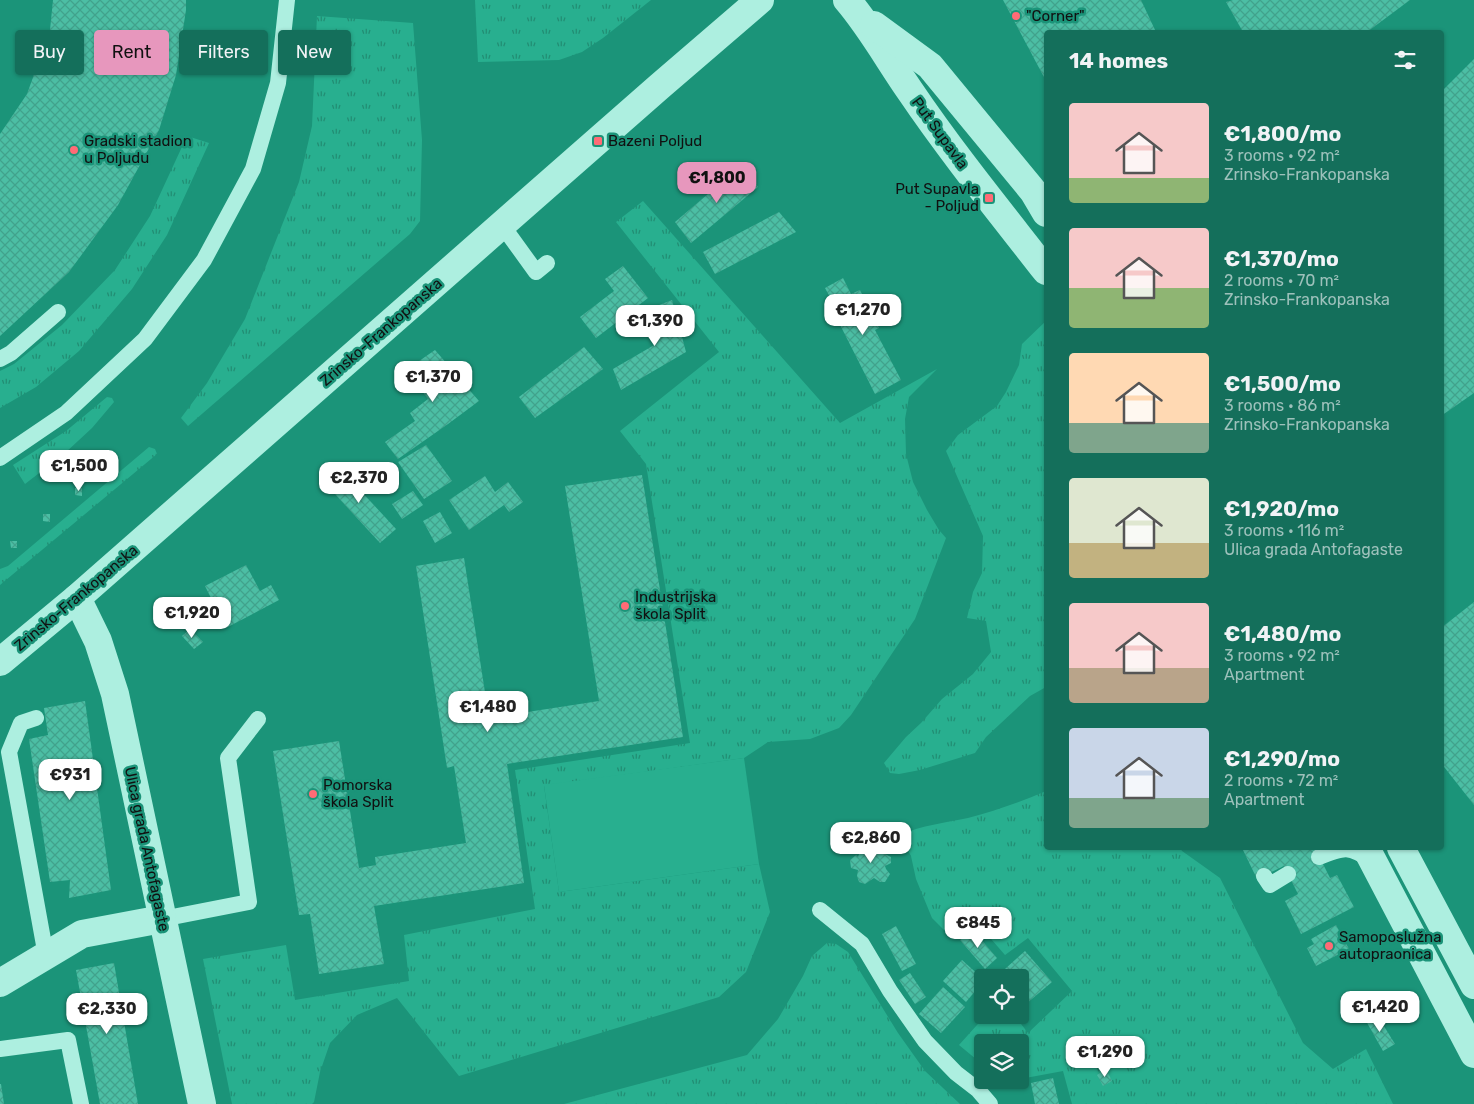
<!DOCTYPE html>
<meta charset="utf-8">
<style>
body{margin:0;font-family:Rubik,sans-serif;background:#217764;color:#f1f3f6;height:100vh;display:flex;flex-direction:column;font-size:19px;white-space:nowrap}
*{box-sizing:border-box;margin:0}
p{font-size:16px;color:#9dc1bb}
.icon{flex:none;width:28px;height:28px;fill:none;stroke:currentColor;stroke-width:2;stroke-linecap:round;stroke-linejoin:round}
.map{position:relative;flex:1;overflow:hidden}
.details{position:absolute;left:1044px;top:30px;width:400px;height:820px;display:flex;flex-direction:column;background:#146f5b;border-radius:5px;box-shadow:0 1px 4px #0004}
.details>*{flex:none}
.guide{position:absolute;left:15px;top:30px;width:475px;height:45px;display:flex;gap:10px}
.tools{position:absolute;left:974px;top:969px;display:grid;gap:10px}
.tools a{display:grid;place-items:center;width:55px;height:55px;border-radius:5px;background:#146f5b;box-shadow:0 1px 4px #0004;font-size:25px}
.price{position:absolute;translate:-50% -42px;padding:0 11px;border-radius:10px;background:#fff;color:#222;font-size:16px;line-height:32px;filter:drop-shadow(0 1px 2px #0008)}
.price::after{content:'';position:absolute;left:50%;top:30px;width:15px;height:11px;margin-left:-8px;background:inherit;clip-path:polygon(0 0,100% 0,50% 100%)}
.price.current{background:#e797bd;color:#111}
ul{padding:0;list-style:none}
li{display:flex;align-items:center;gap:15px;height:125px;padding:0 25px}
li span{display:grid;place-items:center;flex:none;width:140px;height:100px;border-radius:5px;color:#555}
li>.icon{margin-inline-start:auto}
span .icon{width:60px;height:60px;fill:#fffc;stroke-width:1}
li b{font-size:21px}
h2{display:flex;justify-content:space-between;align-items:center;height:60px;padding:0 25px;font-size:21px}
.chip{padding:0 18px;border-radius:5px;background:#146f5b;box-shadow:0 1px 4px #0004;font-size:18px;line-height:45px}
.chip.current{background:#e797bd;color:#111}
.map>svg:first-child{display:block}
.grass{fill:url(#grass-tufts)}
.pitch{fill:#28af8f}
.building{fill:url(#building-cross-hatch)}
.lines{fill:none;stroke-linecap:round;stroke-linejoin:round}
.lane{stroke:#adefe0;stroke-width:16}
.street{stroke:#adefe0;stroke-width:28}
.poi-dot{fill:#ff6b76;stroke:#1b9479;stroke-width:2}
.labels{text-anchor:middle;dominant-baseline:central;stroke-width:5;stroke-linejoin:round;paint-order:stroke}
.poi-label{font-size:15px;fill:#111;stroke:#1b9479;text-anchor:start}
.street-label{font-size:15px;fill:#111;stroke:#1b9479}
</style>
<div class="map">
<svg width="1474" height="1104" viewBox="0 0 1474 1104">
<defs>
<pattern id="grass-tufts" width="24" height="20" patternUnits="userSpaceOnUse" patternTransform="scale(1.25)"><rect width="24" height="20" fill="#28af8f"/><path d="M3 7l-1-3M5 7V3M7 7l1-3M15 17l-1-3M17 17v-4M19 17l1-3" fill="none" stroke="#218d73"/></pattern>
<pattern id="building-cross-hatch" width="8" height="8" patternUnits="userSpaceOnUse" patternTransform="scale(1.25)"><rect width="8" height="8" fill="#4cbea4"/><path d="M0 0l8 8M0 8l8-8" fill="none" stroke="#41a28c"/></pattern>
</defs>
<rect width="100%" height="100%" fill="#1b9479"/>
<!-- grass -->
<g class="grass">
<path d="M475,0H651L603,38L582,52L559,60L478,62Z"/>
<path d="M317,16L413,23L422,140L420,221L410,234L188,426L181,418L207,383L245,319L299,182L312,126Z"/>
<path d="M187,136L209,143L167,235L132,289L79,351L36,387L0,408V371L14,364L62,325L115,270L150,216Z"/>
<path d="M643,201L840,423L937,369L909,397L905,419L906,454L913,482L927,510L939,530L946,538L915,619L851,715L839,728L810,739L768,742L744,758L544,786L559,892L759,864L770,912L746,972L719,997L459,1076L397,998L357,1015L330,1043L320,1072L314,1102L312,1104H232L203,959L286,945L295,1000L409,981L404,935L535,909L515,770L690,743L646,464L620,431L719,352L616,222Z"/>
<path d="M1046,321V687L1030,696L986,737L975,753L920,770L899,774L890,773L884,763L906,737L921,723L942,699L973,674L991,652L986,621L967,618L973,592L982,573L983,536L946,451L958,435L997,406L1006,392L1019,365L1022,344Z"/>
<path d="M107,397L112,398L114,402L92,428L65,453L25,484L13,465L66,431Z"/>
<path d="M149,447L155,449L157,454L0,585V569L8,566Z"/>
<path d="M1046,791V848H1180L1182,851L1220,878L1303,1043L1333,1069L1366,1049L1393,1104H1072L1063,1071L1020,1079V1042H982V1064L959,1045L986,1015H1014L1028,1033L1072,991L1028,938L1005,955L972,917L950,936L932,918L916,879L911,856L900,835C923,825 944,823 968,818C995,811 1021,802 1046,791Z"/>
<path d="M827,943L836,944L848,952L898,1033L925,1071L960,1104H564L747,1055L778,1019L803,976L812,956Z"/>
</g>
<!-- pitch -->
<path class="pitch" d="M744,758L759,864L559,892L544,785Z"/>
<!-- building -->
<g class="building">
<path d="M53,0H186V10L176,75L159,130L118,205L69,272L0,336V134L27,94L50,30Z"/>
<path d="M1003,0H1141L1156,32H1046V81Z"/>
<path d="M1233,0H1410L1367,32H1243L1226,2Z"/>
<path d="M1474,59V393L1441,416V92Z"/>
<path d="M742,165L758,187L691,243L675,222Z"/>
<path d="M779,212L796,232L715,274L703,252Z"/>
<path d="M623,266L648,298L596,338L580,317L614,291L605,279Z"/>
<path d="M843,278L851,294L860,290L879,328L875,330L901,380L875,394L830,305L833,303L825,288Z"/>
<path d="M672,300L686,352L621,390L613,369L656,344L649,309Z"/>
<path d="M584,347L603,369L535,418L519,397Z"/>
<path d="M435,350L479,401L448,424L398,459L385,442L415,421L410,413L428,399L406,370Z"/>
<path d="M426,445L452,481L424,499L398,462Z"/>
<rect x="108" y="460" width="7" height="8"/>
<path d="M337,465L396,529L380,543L322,480Z"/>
<path d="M642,475L683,737L507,764L524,883L374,906L384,964L319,974L310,914L299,915L273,751L339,741L359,868L376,865L375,857L466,843L454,766L447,768L416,566L464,558L489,718L599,701L565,486Z"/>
<path d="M485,476L495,492L508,482L523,502L509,512L504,505L469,530L449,500Z"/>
<path d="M75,488H82V496L75,495Z"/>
<path d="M413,491L423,505L402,519L392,504Z"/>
<path d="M440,512L452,533L435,543L423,521Z"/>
<path d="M43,514H50V522L43,521Z"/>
<path d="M10,541H17V548H11Z"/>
<path d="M246,565L260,591L271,585L279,600L226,628L205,586Z"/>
<path d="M1474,602V805L1441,763V628Z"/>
<path d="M190,629L203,642L194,649L182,636Z"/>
<path d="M85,701L111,890L69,898L70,880L50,882L29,739L48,735L44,708Z"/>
<path d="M866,843H869L875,850L881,847L885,848V854L891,857V863L885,866L886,869L890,874L885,882H880L874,878L865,884L859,882L857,876L858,870L851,868L850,860L856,855L858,857L862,846Z"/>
<path d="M1242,848H1321L1316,850L1330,878L1337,875L1354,907L1301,934L1285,901L1298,894L1284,866L1257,879Z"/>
<path d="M1336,925L1349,949L1316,966L1307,948L1314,944L1311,939Z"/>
<path d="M896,926L916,964L902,971L882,934Z"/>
<path d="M972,929L997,958L985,969L960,940Z"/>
<path d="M1025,951L1052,982L1020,1009V978H995Z"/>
<path d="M962,960L982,978V983L966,1002L943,981Z"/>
<path d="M114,963L138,1104H100L76,970Z"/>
<path d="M910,973L926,997L915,1004L899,980Z"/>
<path d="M943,987L965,1007L941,1033L919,1014Z"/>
<path d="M1377,1015L1395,1044L1383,1051L1366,1021Z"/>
<path d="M1106,1069L1112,1081L1103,1086L1097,1075Z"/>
<path d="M1053,1078L1059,1104H1035L1031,1083Z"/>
<path d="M0,1084H1L4,1104H0Z"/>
</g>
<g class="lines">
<!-- lane -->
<g class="lane">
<path d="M502,225L536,272L547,263"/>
<path d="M0,359L11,353L58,312"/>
<path d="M0,458L66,413L145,339L204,260L253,169L278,83L287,0"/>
<path d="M36,718L21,723L9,752L46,956"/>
<path d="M1319,857C1344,847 1349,845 1372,861"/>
<path d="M1264,876L1270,885L1288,874"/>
<path d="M820,910L862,944L890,991L925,1041L956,1073L978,1090L990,1104"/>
<path d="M162,919L249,902L228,758L258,719"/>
<path d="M0,1049L68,1040L81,1104"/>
</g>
<!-- street -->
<g class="street">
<path d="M847,0C871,28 889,61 910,91C952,153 1000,212 1046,271"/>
<path d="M874,25L930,66L1033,191L1046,213"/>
<path d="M77,598L98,641L115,694L202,1104"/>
<path d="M0,662L77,598L660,86L760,0"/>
<path d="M1366,848L1474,1054"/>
<path d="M1401,848L1474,985"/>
<path d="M0,983L82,934L162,919"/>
</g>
</g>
<!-- markers -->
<g class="poi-dot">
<circle cx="1016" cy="16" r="5"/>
<rect x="593" y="136" width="10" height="10" rx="2.5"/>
<circle cx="74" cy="150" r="5"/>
<rect x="984" y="193" width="10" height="10" rx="2.5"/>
<circle cx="625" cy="606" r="5"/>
<circle cx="313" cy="794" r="5"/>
<circle cx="1329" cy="946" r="5"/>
</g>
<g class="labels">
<!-- poi labels -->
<g class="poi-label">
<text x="1026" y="16">"Corner"</text>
<text x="84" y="141">Gradski stadion<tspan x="84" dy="17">u Poljudu</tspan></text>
<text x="608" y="141">Bazeni Poljud</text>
<text x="979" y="189" text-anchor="end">Put Supavla<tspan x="979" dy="17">- Poljud</tspan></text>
<text x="635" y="597">Industrijska<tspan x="635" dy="17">škola Split</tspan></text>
<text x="323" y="785">Pomorska<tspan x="323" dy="17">škola Split</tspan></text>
<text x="1339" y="937">Samoposlužna<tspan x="1339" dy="17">autopraonica</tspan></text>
</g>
<!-- street labels -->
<g class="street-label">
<text transform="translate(940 133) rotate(54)">Put Supavla</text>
<text transform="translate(381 332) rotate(-41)">Zrinsko-Frankopanska</text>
<text transform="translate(76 598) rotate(-40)">Zrinsko-Frankopanska</text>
<text transform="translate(147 849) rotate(78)">Ulica grada Antofagaste</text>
</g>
</g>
</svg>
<div class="tools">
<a><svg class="icon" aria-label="locate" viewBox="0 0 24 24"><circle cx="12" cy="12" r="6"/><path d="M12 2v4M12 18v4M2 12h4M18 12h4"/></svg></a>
<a><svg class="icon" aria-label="layers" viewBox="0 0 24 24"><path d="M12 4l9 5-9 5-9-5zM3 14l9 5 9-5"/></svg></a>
</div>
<b class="price current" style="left:717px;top:204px">€1,800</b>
<b class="price" style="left:863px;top:336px">€1,270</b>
<b class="price" style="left:655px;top:347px">€1,390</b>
<b class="price" style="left:433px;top:403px">€1,370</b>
<b class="price" style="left:79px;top:492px">€1,500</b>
<b class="price" style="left:359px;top:504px">€2,370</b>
<b class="price" style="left:192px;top:639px">€1,920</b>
<b class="price" style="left:488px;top:733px">€1,480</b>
<b class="price" style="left:70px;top:801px">€931</b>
<b class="price" style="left:871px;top:864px">€2,860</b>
<b class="price" style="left:978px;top:949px">€845</b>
<b class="price" style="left:1380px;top:1033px">€1,420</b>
<b class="price" style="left:107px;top:1035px">€2,330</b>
<b class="price" style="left:1105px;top:1078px">€1,290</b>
<div class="guide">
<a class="chip">Buy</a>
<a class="chip current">Rent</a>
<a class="chip">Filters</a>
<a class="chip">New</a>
</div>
<section class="details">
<h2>14 homes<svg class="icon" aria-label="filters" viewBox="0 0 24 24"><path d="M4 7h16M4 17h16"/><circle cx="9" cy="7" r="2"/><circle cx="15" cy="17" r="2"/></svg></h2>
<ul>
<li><span style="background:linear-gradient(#f6c9c9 75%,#8fb573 0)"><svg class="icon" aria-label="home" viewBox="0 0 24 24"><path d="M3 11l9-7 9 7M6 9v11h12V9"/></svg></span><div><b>€1,800/mo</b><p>3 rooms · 92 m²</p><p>Zrinsko-Frankopanska</p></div></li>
<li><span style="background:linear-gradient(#f6c9c9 60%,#8fb573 0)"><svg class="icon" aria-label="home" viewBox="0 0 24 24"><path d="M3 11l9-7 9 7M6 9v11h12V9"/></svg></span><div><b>€1,370/mo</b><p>2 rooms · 70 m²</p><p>Zrinsko-Frankopanska</p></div></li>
<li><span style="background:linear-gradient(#ffd9b3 70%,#7fa58c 0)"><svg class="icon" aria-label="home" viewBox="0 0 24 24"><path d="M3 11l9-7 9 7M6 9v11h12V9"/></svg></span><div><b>€1,500/mo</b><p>3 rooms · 86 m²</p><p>Zrinsko-Frankopanska</p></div></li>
<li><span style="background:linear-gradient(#dfe7d0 65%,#c2b280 0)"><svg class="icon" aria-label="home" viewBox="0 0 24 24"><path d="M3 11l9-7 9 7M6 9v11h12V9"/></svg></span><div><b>€1,920/mo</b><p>3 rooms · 116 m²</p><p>Ulica grada Antofagaste</p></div></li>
<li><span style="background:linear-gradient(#f6c9c9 65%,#b9a48a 0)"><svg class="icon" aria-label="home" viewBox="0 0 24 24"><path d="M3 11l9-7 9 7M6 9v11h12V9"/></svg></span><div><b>€1,480/mo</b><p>3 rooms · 92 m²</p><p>Apartment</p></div></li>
<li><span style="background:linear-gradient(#c9d6e8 70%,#7fa58c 0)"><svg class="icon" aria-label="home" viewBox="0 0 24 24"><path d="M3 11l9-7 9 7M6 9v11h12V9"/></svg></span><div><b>€1,290/mo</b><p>2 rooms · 72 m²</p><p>Apartment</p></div></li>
</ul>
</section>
</div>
